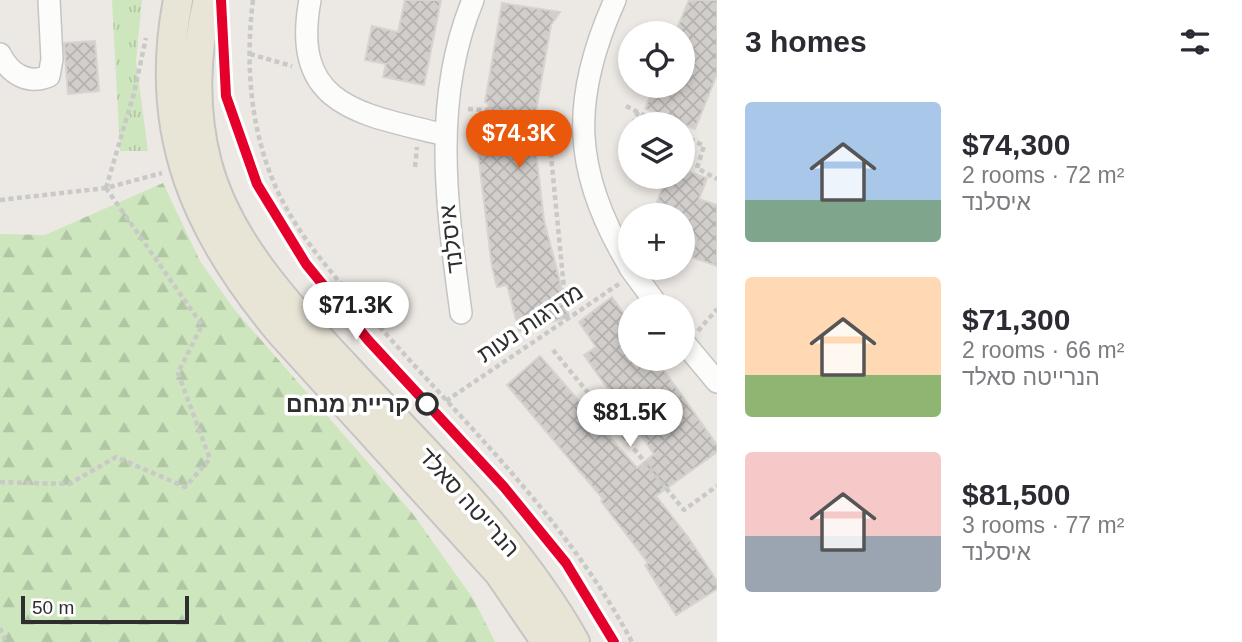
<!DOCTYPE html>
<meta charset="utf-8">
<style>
body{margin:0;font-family:Helvetica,"Noto Sans Hebrew",sans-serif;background:#f7f7f7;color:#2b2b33;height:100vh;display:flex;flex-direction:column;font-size:26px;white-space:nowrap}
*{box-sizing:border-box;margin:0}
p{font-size:23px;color:#7c7c81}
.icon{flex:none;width:38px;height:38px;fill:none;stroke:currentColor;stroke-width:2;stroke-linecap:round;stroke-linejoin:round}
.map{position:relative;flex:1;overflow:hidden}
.details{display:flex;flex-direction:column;background:#fff;width:525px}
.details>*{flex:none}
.buttons{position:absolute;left:618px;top:21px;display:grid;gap:14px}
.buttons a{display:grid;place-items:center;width:77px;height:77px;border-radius:50%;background:#fff;box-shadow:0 4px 10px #0003;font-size:35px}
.scale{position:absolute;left:21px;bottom:18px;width:168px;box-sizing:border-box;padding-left:7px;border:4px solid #2e2e2e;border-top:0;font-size:19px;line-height:24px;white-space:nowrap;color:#2e2e2e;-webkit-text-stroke:5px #fff;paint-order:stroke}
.price{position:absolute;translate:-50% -60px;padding:0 16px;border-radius:24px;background:#fff;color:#222;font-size:23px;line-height:46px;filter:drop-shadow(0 2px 4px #0008)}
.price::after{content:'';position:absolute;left:50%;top:42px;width:21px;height:16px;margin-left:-10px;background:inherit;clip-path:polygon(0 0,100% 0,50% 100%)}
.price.selected{background:#ea580c;color:#fff}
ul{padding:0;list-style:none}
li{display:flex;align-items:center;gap:21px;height:175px;padding:0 28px}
li span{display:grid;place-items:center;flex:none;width:196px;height:140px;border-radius:7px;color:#555}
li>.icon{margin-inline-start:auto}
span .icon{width:84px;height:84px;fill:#fffc;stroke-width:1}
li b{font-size:30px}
h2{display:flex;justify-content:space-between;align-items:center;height:84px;padding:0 28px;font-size:30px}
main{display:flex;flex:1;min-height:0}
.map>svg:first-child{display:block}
.forest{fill:url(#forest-firs)}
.park{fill:url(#park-tufts)}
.building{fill:url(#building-cross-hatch);stroke:#d7d4d0;stroke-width:2}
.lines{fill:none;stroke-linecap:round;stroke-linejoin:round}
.minor-casing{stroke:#c5c4c5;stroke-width:24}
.major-casing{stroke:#c6c5c4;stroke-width:32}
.path{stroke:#c9c9c8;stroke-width:4.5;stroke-dasharray:5 3.5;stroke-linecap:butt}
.minor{stroke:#fcfcfb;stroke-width:21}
.major{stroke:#e8e4d6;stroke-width:28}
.rail-1-casing{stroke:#fff;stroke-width:16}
.rail-1{stroke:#e4002b;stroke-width:10}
.stop-dot{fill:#fff;stroke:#2e2e2e;stroke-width:3.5}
.labels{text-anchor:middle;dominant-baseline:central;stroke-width:7;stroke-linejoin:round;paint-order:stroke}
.street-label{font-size:23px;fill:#2e2e2e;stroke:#fff}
.stop-label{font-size:23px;font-weight:bold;fill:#2e2e2e;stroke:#fff;text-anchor:end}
</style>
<main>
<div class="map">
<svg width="717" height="642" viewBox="0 0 717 642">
<defs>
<pattern id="forest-firs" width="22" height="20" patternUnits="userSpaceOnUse" patternTransform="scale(1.75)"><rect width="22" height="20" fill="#cee6be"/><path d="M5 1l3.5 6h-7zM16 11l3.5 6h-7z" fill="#b1c6a4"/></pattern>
<pattern id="park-tufts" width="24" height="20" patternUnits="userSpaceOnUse" patternTransform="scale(1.75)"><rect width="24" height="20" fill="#cee6be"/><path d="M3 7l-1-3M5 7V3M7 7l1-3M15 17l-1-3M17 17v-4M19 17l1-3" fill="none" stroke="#b1c6a4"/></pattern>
<pattern id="building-cross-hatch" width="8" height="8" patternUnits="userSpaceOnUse" patternTransform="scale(1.75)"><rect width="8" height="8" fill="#d1cecb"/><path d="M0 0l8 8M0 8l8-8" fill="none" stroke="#b4b1af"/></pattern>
</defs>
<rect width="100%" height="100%" fill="#ece8e4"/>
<!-- forest -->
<path class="forest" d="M163,183L200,261L234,309L413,514L474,600L495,642H0V234L45,235Z"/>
<!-- park -->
<path class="park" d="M112,0H142L136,61L148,151H120Z"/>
<!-- building -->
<g class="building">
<path d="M405,0H441L424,85L383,77L386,64L365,60L372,26L398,32Z"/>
<path d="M689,0H717V74L695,129L645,109L654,86H682V33H675Z"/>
<path d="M502,3L560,12L551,25L533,128L544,220L569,317L519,331L507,285L497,287L492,267L478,153L494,151L488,103L485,102Z"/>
<path d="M95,41L99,91L68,94L64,43Z"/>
<path d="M682,169L707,178L699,199L717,205V266L691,257L697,240L682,235V215H677L679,210L657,202L666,177H682Z"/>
<path d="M612,297L630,322V359H656L717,445V452L656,496L688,537L717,581V589L676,615L645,565L648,563L601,501L603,499L507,385L540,356L637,468L654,454L584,355L596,347L579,322Z"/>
</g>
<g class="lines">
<!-- minor casing -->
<g class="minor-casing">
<g id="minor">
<path d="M310,0C290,108 362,114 445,135"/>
<path d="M615,0C570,100 572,172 630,267"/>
<path d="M0,54C10,74 28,85 49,76L52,59L49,0"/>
<path d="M630,268L658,306"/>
<path d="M461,313C447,208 431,101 473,0"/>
<path d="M682,340L717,382"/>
</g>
</g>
<!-- major casing -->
<g class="major-casing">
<g id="major">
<path d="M178,0C152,134 197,233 281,333L499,573L546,642"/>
<path d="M208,0C195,52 193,110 207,163C228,243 290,307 345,366C426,454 516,537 575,642"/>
</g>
</g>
<!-- path -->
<g class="path">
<path d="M253,0C245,65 250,132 278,192C304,247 348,291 387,335C475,434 570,525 632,642"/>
<path d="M250,54L292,66"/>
<path d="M626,106L661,124"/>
<path d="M468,109L509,111L548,125L567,319"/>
<path d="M633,124L638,112"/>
<path d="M682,135L704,146L697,168L717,179"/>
<path d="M620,152L630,130"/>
<path d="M415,167L417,147"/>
<path d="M106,188L134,93L146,38"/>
<path d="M0,200L106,188L162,173"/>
<path d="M698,331L717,309"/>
<path d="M553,350L684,510L717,486"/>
<path d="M446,401L619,284"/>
<path d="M0,482L69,484L116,457L185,487L210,459L178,373L202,325L106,188"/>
<path d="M0,628L6,642"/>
</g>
<!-- minor -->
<use href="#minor" class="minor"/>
<!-- major -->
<use href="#major" class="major"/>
<!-- rail-1 casing -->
<g class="rail-1-casing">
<path id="rail-1" d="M221,0L226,96L257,184L306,264L368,340L504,487L566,563L614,642"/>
</g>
<!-- rail-1 -->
<use href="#rail-1" class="rail-1"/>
</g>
<!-- markers -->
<circle class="stop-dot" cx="427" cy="404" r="10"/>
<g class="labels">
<!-- street labels -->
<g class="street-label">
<text transform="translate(451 239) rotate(-97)">איסלנד</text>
<text transform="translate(530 323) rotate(-34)">מדרגות נעות</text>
<text transform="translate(469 502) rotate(48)">הנרייטה סאלד</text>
</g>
<!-- stop labels -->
<g class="stop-label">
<text x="410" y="404">קריית מנחם</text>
</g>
</g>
</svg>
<div class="buttons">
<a><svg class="icon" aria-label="locate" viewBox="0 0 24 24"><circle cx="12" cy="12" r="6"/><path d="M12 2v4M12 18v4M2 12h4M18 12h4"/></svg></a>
<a><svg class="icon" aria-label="layers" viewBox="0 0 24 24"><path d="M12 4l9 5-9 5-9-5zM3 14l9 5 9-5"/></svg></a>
<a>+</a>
<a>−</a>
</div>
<div class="scale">50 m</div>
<b class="price selected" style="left:519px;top:170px">$74.3K</b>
<b class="price" style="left:356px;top:342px">$71.3K</b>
<b class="price" style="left:630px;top:449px">$81.5K</b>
</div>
<section class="details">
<h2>3 homes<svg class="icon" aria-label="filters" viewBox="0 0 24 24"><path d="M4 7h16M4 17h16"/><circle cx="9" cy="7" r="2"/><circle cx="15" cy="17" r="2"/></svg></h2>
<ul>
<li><span style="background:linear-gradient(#a9c7e8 70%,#7fa58c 0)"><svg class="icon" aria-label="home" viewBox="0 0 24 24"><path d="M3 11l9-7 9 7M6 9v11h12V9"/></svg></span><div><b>$74,300</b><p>2 rooms · 72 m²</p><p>איסלנד</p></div></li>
<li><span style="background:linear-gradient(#ffd9b3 70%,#8fb573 0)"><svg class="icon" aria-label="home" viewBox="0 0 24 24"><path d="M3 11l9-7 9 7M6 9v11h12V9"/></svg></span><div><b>$71,300</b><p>2 rooms · 66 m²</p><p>הנרייטה סאלד</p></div></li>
<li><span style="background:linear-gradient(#f6c9c9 60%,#9aa5b1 0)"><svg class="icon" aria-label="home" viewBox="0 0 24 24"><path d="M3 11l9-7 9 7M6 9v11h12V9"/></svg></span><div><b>$81,500</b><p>3 rooms · 77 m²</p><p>איסלנד</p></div></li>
</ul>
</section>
</main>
